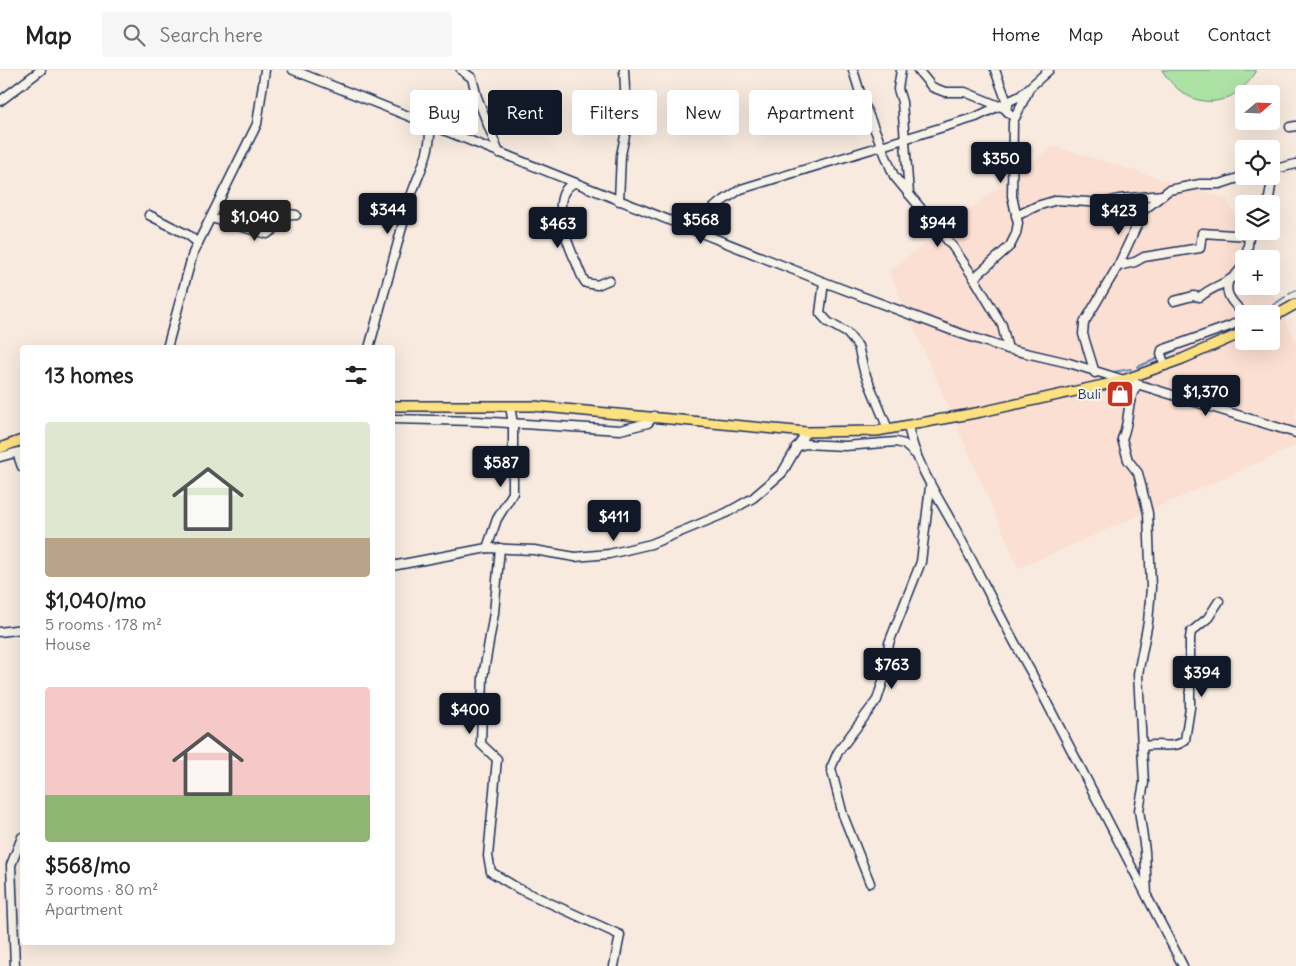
<!DOCTYPE html>
<meta charset="utf-8">
<style>
body{margin:0;font-family:Delius,sans-serif;background:#f6f6f6;color:#222;height:100vh;display:flex;flex-direction:column;font-size:19px;white-space:nowrap}
*{box-sizing:border-box;margin:0}
p{font-size:16px;color:#767676}
.icon{flex:none;width:28px;height:28px;fill:none;stroke:currentColor;stroke-width:2;stroke-linecap:round;stroke-linejoin:round}
.map{position:relative;flex:1;overflow:hidden}
.sheet{position:absolute;left:20px;top:275px;width:375px;height:600px;display:flex;flex-direction:column;background:#fff;border-radius:5px;box-shadow:0 5px 20px #0002}
.sheet>*{flex:none}
.guide{position:absolute;left:410px;top:20px;width:475px;height:45px;display:flex;gap:10px}
.needle{width:32px;rotate:71deg}
.buttons{position:absolute;left:1235px;top:15px;display:grid;gap:10px}
.buttons a{display:grid;place-items:center;width:45px;height:45px;border-radius:5px;background:#fff;box-shadow:0 5px 20px #0002;font-size:25px}
.price{position:absolute;translate:-50% -42px;padding:0 11px;border-radius:5px;background:#111827;color:#fff;font-size:16px;line-height:32px;filter:drop-shadow(0 1px 2px #0008)}
.price::after{content:'';position:absolute;left:50%;top:30px;width:15px;height:11px;margin-left:-8px;background:inherit;clip-path:polygon(0 0,100% 0,50% 100%)}
.price.selected{background:#222;color:#fff}
ul{padding:0;list-style:none}
li{display:grid;align-content:center;gap:10px;height:265px;padding:0 25px}
li span{display:grid;place-items:center;height:155px;border-radius:5px;color:#555}
li>.icon{margin-inline-start:auto}
span .icon{width:90px;height:90px;fill:#fffc;stroke-width:1}
li b{font-size:21px}
h2{display:flex;justify-content:space-between;align-items:center;height:60px;padding:0 25px;font-size:21px}
.pill{padding:0 18px;border-radius:5px;background:#fff;box-shadow:0 5px 20px #0002;font-size:18px;line-height:45px}
.pill.selected{background:#111827;color:#fff}
header{display:flex;align-items:center;gap:30px;box-sizing:border-box;height:70px;padding:0 25px;background:#fff;border-bottom:1px solid #e0e0e0}
header strong{font-size:24px}
nav{display:flex;gap:28px;margin-inline-start:auto;font-size:18px}
.search{width:350px;height:45px;background:#f6f6f6;display:flex;align-items:center;gap:12px;box-sizing:border-box;padding:0 18px;border-radius:5px;color:#767676;font-size:19px}
.map>svg:first-child{display:block}
.built{fill:#fadfd2;fill-rule:evenodd}
.green{fill:#ade2a5;stroke:#648882}
.lines{fill:none;stroke-linecap:round;stroke-linejoin:round}
.stream{stroke:#6486b4;stroke-width:2}
.minor-casing{stroke:#1b2f5e;stroke-width:11}
.major-casing{stroke:#1b2f5e;stroke-width:12}
.minor{stroke:#f7f3e8;stroke-width:8}
.major{stroke:#fde080;stroke-width:9}
.labels{text-anchor:middle;dominant-baseline:central;stroke-width:4;stroke-linejoin:round;paint-order:stroke}
.poi-label{font-size:14px;fill:#1b2f5e;stroke:#f7f3e8;text-anchor:end}
</style>
<header>
<strong>Map</strong>
<div class="search"><svg class="icon" aria-label="search" viewBox="0 0 24 24"><circle cx="10" cy="10" r="6"/><path d="M15 15l6 6"/></svg>Search here</div>
<nav><a>Home</a><a>Map</a><a>About</a><a>Contact</a></nav>
</header>
<div class="map">
<svg width="1296" height="896" viewBox="0 0 1296 896">
<rect width="100%" height="100%" fill="#f8eade"/>
<filter id="ink" filterUnits="userSpaceOnUse"><feTurbulence type="fractalNoise" baseFrequency=".02" numOctaves="2"/><feDisplacementMap in="SourceGraphic" scale="10" xChannelSelector="R" yChannelSelector="G"/><feConvolveMatrix kernelMatrix="1 2 1 2 8 2 1 2 1" color-interpolation-filters="sRGB"/></filter>
<g filter="url(#ink)">
<!-- built -->
<path class="built" d="M1053,76L1227,129L1256,189H1244V216H1269L1296,272V376L1019,498L889,201ZM1244,244H1271V271H1244Z"/>
<!-- green -->
<path class="green" d="M1162,0H1256V2C1230,42 1187,41 1162,0Z"/>
<g class="lines">
<!-- stream -->
<g class="stream">
<path d="M1289,224L1296,220"/>
<path d="M1273,235L1285,227"/>
<path d="M1258,244L1269,238"/>
<path d="M1164,286L1182,277"/>
<path d="M1137,297L1159,288"/>
<path d="M1113,302L1131,299"/>
</g>
<!-- minor casing -->
<g class="minor-casing">
<g id="minor">
<path d="M293,0L824,212L959,263L1008,279L1069,293L1296,363"/>
<path d="M461,0L472,8L477,27L499,83"/>
<path d="M853,0L862,29L894,106L953,177L974,208L1002,255L1008,279"/>
<path d="M901,0L898,19L902,32L909,124"/>
<path d="M918,0L932,17L945,22H965L1004,38L1011,45"/>
<path d="M995,0L1008,35"/>
<path d="M0,31L41,0"/>
<path d="M1290,57L1296,56"/>
<path d="M1271,100L1296,94"/>
<path d="M574,113C548,125 567,173 576,192C579,199 581,207 586,213L597,215L609,210"/>
<path d="M619,131L621,85L627,56L624,0"/>
<path d="M1268,134L1271,116L1269,106"/>
<path d="M149,145L188,165L198,173"/>
<path d="M1016,146L1037,136L1057,130L1103,133L1119,129L1163,125"/>
<path d="M211,148L267,164L274,159L282,143L296,145"/>
<path d="M691,158L718,134L741,119L976,47L1020,26L1049,0"/>
<path d="M1246,189L1250,161"/>
<path d="M1118,196L1135,192L1144,187L1200,178L1202,163L1249,166"/>
<path d="M974,208L1010,176L1016,164L1018,153L1012,126L1013,52L1028,21"/>
<path d="M824,212L820,243L828,252L847,263L858,276L864,301L888,359"/>
<path d="M1174,231L1193,226L1200,227C1217,212 1232,216 1244,193"/>
<path d="M167,278L193,183L257,54L265,0"/>
<path d="M369,278C383,228 396,178 410,129C418,104 432,82 430,55"/>
<path d="M1165,296L1161,284L1162,280L1230,256L1243,249V243C1235,235 1224,225 1228,213"/>
<path d="M1095,303L1083,264L1084,253L1118,196L1144,140L1169,120L1200,114H1220L1244,106"/>
<path d="M1137,315C1125,335 1131,348 1122,369L1128,390L1138,403L1148,443L1151,518L1148,552L1138,604L1144,713L1139,740L1145,781L1147,826"/>
<path d="M392,349L476,351L620,360L648,353L654,346"/>
<path d="M908,356C916,395 937,425 956,460C981,507 1004,555 1031,602L1183,896"/>
<path d="M796,377L805,374L845,376L896,372L904,374L914,383"/>
<path d="M17,383L22,397"/>
<path d="M0,387L22,381"/>
<path d="M487,478L497,449L513,423V354L510,336"/>
<path d="M500,478L494,543L483,607L481,674L497,689L488,786L491,802L519,819L620,865L614,896"/>
<path d="M392,496L487,478L534,480L575,487L609,484L651,474L726,443L753,428L782,403L806,362"/>
<path d="M0,562L22,559"/>
<path d="M1142,677C1156,671 1174,681 1185,670L1190,638V568L1191,562L1208,548L1219,531"/>
<path d="M870,813L843,745L831,698L838,682L877,630L885,605L889,573L921,492L930,417"/>
<path d="M15,896L11,795L22,767"/>
</g>
</g>
<!-- major casing -->
<g class="major-casing">
<g id="major">
<path d="M1271,248L1296,234"/>
<path d="M392,336H533L806,362L877,361L981,342L1121,311L1182,289L1244,262"/>
<path d="M0,378L22,370"/>
</g>
</g>
<!-- minor -->
<use href="#minor" class="minor"/>
<!-- major -->
<use href="#major" class="major"/>
</g>
</g>
<!-- icons -->
<defs>
<g id="shop-square" transform="scale(1.4375)"><rect x="-9" y="-9" width="18" height="18" rx="4" fill="#c8321e" stroke="#f7f3e8"/><path d="M-5-2.5h2.3a2.7 3.5 0 0 1 5.4 0H5L5.5 6h-11ZM-1.5-2.5h3a1.5 2.3 0 0 0-3 0Z" fill="#fff"/></g>
</defs>
<g fill-rule="evenodd">
<use href="#shop-square" x="1120" y="324"/>
</g>
<g class="labels">
<!-- poi labels -->
<g class="poi-label">
<text x="1101" y="324">Buli</text>
</g>
</g>
</svg>
<div class="buttons">
<a><svg class="needle" viewBox="-14 -14 28 28"><path d="M0-13l5 13h-10z" fill="#e53935"/><path d="M0 13l5-13h-10z" fill="#767676"/></svg></a>
<a><svg class="icon" aria-label="locate" viewBox="0 0 24 24"><circle cx="12" cy="12" r="6"/><path d="M12 2v4M12 18v4M2 12h4M18 12h4"/></svg></a>
<a><svg class="icon" aria-label="layers" viewBox="0 0 24 24"><path d="M12 4l9 5-9 5-9-5zM3 14l9 5 9-5"/></svg></a>
<a>+</a>
<a>−</a>
</div>
<b class="price" style="left:1001px;top:114px">$350</b>
<b class="price" style="left:388px;top:165px">$344</b>
<b class="price" style="left:1119px;top:166px">$423</b>
<b class="price selected" style="left:255px;top:172px">$1,040</b>
<b class="price" style="left:701px;top:175px">$568</b>
<b class="price" style="left:938px;top:178px">$944</b>
<b class="price" style="left:558px;top:179px">$463</b>
<b class="price" style="left:1206px;top:347px">$1,370</b>
<b class="price" style="left:501px;top:418px">$587</b>
<b class="price" style="left:614px;top:472px">$411</b>
<b class="price" style="left:892px;top:620px">$763</b>
<b class="price" style="left:1202px;top:628px">$394</b>
<b class="price" style="left:470px;top:665px">$400</b>
<div class="guide">
<a class="pill">Buy</a>
<a class="pill selected">Rent</a>
<a class="pill">Filters</a>
<a class="pill">New</a>
<a class="pill">Apartment</a>
</div>
<section class="sheet">
<h2>13 homes<svg class="icon" aria-label="filters" viewBox="0 0 24 24"><path d="M4 7h16M4 17h16"/><circle cx="9" cy="7" r="2"/><circle cx="15" cy="17" r="2"/></svg></h2>
<ul>
<li><span style="background:linear-gradient(#dfe7d0 75%,#b9a48a 0)"><svg class="icon" aria-label="home" viewBox="0 0 24 24"><path d="M3 11l9-7 9 7M6 9v11h12V9"/></svg></span><div><b>$1,040/mo</b><p>5 rooms · 178 m²</p><p>House</p></div></li>
<li><span style="background:linear-gradient(#f6c9c9 70%,#8fb573 0)"><svg class="icon" aria-label="home" viewBox="0 0 24 24"><path d="M3 11l9-7 9 7M6 9v11h12V9"/></svg></span><div><b>$568/mo</b><p>3 rooms · 80 m²</p><p>Apartment</p></div></li>
</ul>
</section>
</div>
